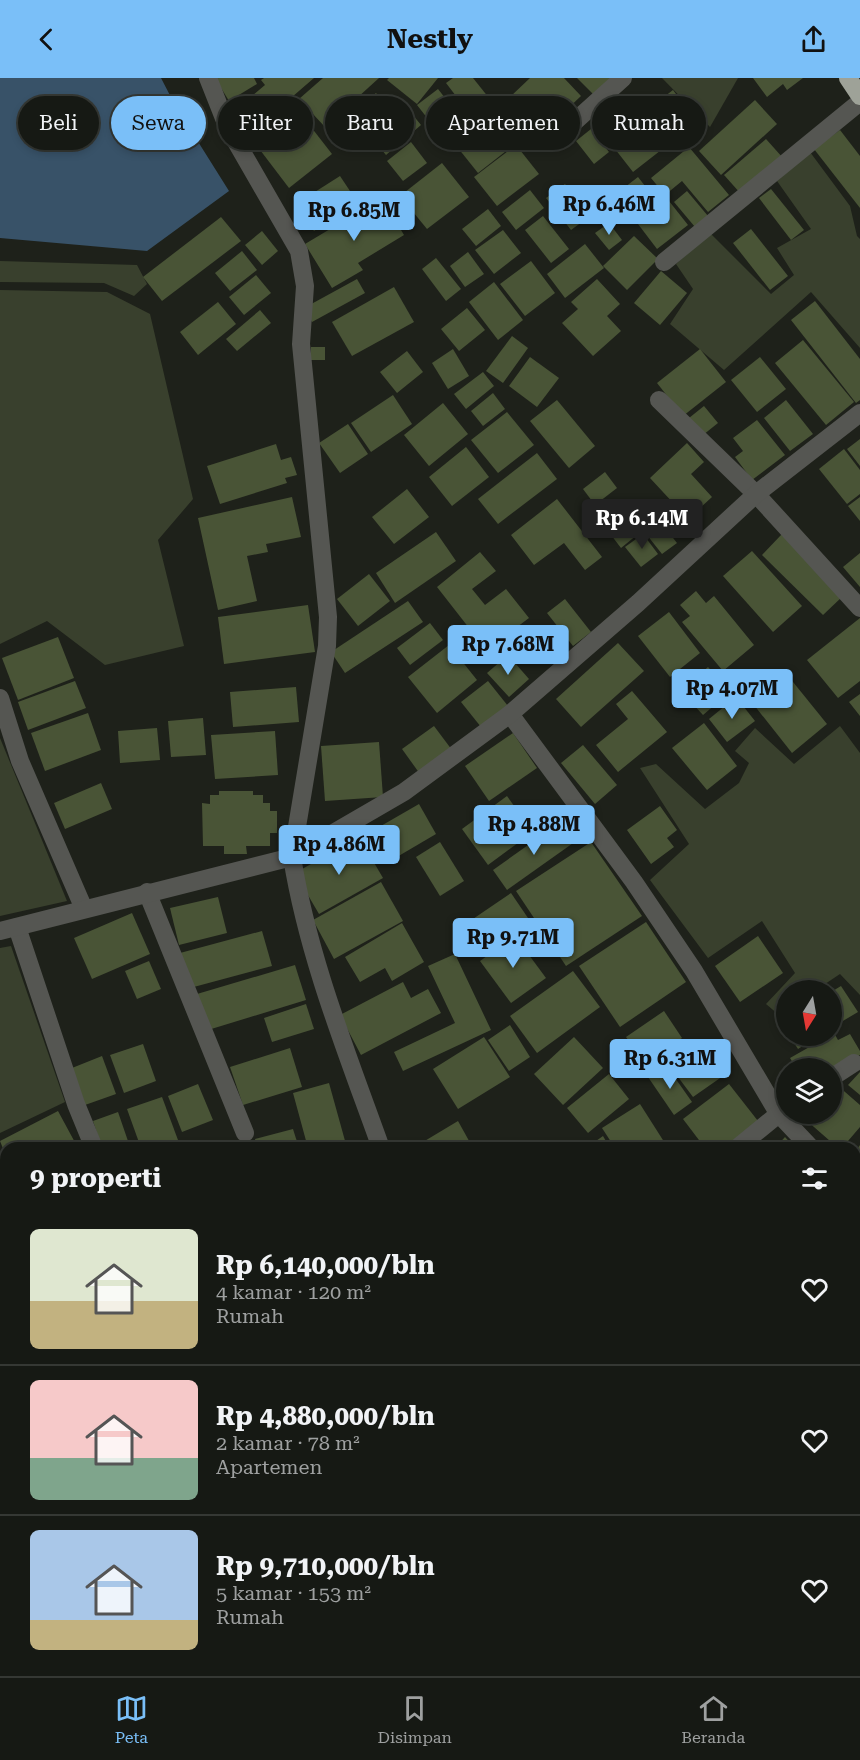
<!DOCTYPE html>
<html lang="id">
<meta charset="utf-8">
<style>
body{margin:0;font-family:"Roboto Serif",serif;background:#232622;color:#f1f3f6;height:100vh;display:flex;flex-direction:column;font-size:22px;white-space:nowrap}
*{box-sizing:border-box;margin:0}
p{font-size:20px;color:#9ea0a0}
.icon{flex:none;width:33px;height:33px;fill:none;stroke:currentColor;stroke-width:2;stroke-linecap:round;stroke-linejoin:round}
.map{position:relative;flex:1;overflow:hidden}
.side{position:absolute;left:0px;top:1064px;width:861px;height:536px;display:flex;flex-direction:column;background:#161914;border-radius:18px 18px 0 0;box-shadow:0 3px 9px #0003,0 0 0 2px #353834}
.side>*{flex:none}
.hud{position:absolute;left:18px;top:18px;width:825px;height:54px;display:flex;gap:12px}
.needle{width:39px;rotate:191deg}
.tools{position:absolute;left:776px;top:902px;display:grid;gap:12px}
.tools a{display:grid;place-items:center;width:66px;height:66px;border-radius:50%;background:#161914;box-shadow:0 3px 9px #0003,0 0 0 2px #353834;font-size:30px}
.price{position:absolute;translate:-50% -51px;padding:0 14px;border-radius:6px;background:#7abff8;color:#111;font-size:20px;line-height:39px;filter:drop-shadow(0 2px 3px #0008)}
.price::after{content:'';position:absolute;left:50%;top:36px;width:18px;height:14px;margin-left:-9px;background:inherit;clip-path:polygon(0 0,100% 0,50% 100%)}
.price.selected{background:#222;color:#fff}
ul{padding:0;list-style:none}
li{display:flex;align-items:center;gap:18px;height:150px;padding:0 30px}
li+li{border-top:2px solid #353834}
li span{display:grid;place-items:center;flex:none;width:168px;height:120px;border-radius:9px;color:#555}
li>.icon{margin-inline-start:auto}
span .icon{width:72px;height:72px;fill:#fffc;stroke-width:1}
li b{font-size:26px}
h2{display:flex;justify-content:space-between;align-items:center;height:72px;padding:0 30px;font-size:26px}
.chip{padding:0 21px;border-radius:27px;background:#161914;box-shadow:0 3px 9px #0003,0 0 0 2px #353834;font-size:21px;line-height:54px}
.chip.selected{background:#7abff8;color:#111}
header{display:flex;justify-content:space-between;align-items:center;height:78px;padding:0 30px;background:#7abff8;color:#111;font-size:27px;font-weight:700}
.tabs{display:flex;justify-content:space-around;align-items:center;height:84px;border-top:2px solid #353834;background:#161914;font-size:16px;color:#9ea0a0}
.tabs a{display:grid;justify-items:center;gap:3px}
.tabs .selected{color:#7abff8}
.map>svg:first-child{display:block}
.green{fill:#39402d}
.water{fill:#385268}
.building{fill:#495436}
.lines{fill:none;stroke-linecap:round;stroke-linejoin:round}
.minor{stroke:#555652;stroke-width:18}
.highway{stroke:#9ea298;stroke-width:18}
</style>
<header><svg class="icon" aria-label="back" viewBox="0 0 24 24"><path d="M15 5l-7 7 7 7"/></svg>Nestly<svg class="icon" aria-label="share" viewBox="0 0 24 24"><path d="M12 15V3M7 8l5-5 5 5M5 13v7h14v-7"/></svg></header>
<div class="map">
<svg width="860" height="1598" viewBox="0 0 860 1598">
<rect width="100%" height="100%" fill="#1e211a"/>
<!-- green -->
<g class="green">
<path d="M662,0H738L710,49Z"/>
<path d="M810,74L850,128L857,158L860,161V270L811,214L724,292L670,246L693,211L676,186L710,155L771,216L794,197L777,170L811,151L777,103Z"/>
<path d="M0,183L137,187L147,206L134,218L104,205L0,204Z"/>
<path d="M0,212L107,214L150,236L193,421L158,462L184,568L105,587L47,543L0,566Z"/>
<path d="M840,648L860,675V917L840,896L816,912H786V933L779,937L766,926L795,895L762,843L708,880L650,802L689,766L640,690L656,686L705,731L739,705L749,685L735,673L755,650L794,686Z"/>
<path d="M0,660L67,823L0,838Z"/>
<path d="M11,868L65,1024L0,1055V870Z"/>
<path d="M0,1082L6,1095V1179L0,1182Z"/>
<path d="M6,1181V1287L0,1292V1184Z"/>
<path d="M6,1318V1492L2,1491L0,1484V1324Z"/>
<path d="M45,1593H339L326,1598H46Z"/>
<path d="M573,1593H746L738,1598H575Z"/>
</g>
<!-- water -->
<path class="water" d="M0,0H161L175,27L229,113L147,173L0,160Z"/>
<!-- building -->
<g class="building">
<path d="M215,0H254L257,6L229,23Z"/>
<path d="M264,0H314L270,38L252,18L265,7L261,2Z"/>
<path d="M323,0H379L325,49L299,21Z"/>
<path d="M389,0H438L417,26L387,2Z"/>
<path d="M453,0H473L489,20L469,35L446,5Z"/>
<path d="M530,0H564L581,18L543,54L510,19Z"/>
<path d="M577,0H612L594,17Z"/>
<path d="M753,0H803L787,12L783,6L767,19Z"/>
<path d="M438,11L463,43L442,59L417,27Z"/>
<path d="M673,12L697,44L633,94L608,62L615,57L605,45L626,29L635,41Z"/>
<path d="M376,15L388,30L400,21L421,47L386,77L352,36Z"/>
<path d="M755,22L777,46L721,97L699,73Z"/>
<path d="M297,31L332,76L289,110L254,64Z"/>
<path d="M495,42L514,67L478,95L458,70Z"/>
<path d="M591,51L609,74L594,86L576,63Z"/>
<path d="M840,52L860,78V130L814,71Z"/>
<path d="M766,61L783,80L741,116L724,97Z"/>
<path d="M411,64L427,85L403,103L387,83Z"/>
<path d="M516,67L539,96L497,128L474,99Z"/>
<path d="M689,69L729,117L708,134L682,103L665,117L651,100Z"/>
<path d="M442,85L469,119L427,151L400,118Z"/>
<path d="M340,98L358,125L314,153L296,126Z"/>
<path d="M638,99L656,122L634,139L616,116Z"/>
<path d="M565,106L590,138L571,152L546,120Z"/>
<path d="M771,111L804,152L791,162L759,120Z"/>
<path d="M530,112L544,130L516,152L502,134Z"/>
<path d="M687,113L708,138L695,149L674,124Z"/>
<path d="M382,120L404,157L358,185L363,192L332,210L305,166Z"/>
<path d="M669,123L688,147L657,171L638,146Z"/>
<path d="M488,131L501,148L476,168L462,151Z"/>
<path d="M543,138L569,171L551,185L525,152Z"/>
<path d="M221,139L241,163L162,223L143,199Z"/>
<path d="M609,145L622,162L609,172L595,155Z"/>
<path d="M751,151L788,198L770,212L733,165Z"/>
<path d="M503,152L521,175L494,196L475,172Z"/>
<path d="M262,153L278,173L262,187L245,167Z"/>
<path d="M634,158L658,181L627,212L603,188Z"/>
<path d="M585,166L604,190L565,220L547,196Z"/>
<path d="M242,173L257,192L230,213L215,195Z"/>
<path d="M468,174L484,196L465,209L450,188Z"/>
<path d="M436,180L461,211L446,223L422,191Z"/>
<path d="M531,183L555,215L525,238L500,206Z"/>
<path d="M661,193L687,215L660,247L634,225Z"/>
<path d="M256,197L271,215L244,237L229,219Z"/>
<path d="M357,201L365,215L312,244L304,230Z"/>
<path d="M597,201L620,226L607,238L621,253L593,278L562,245L578,231L571,224Z"/>
<path d="M494,204L523,242L498,262L469,224Z"/>
<path d="M394,209L414,244L352,278L332,244Z"/>
<path d="M815,223L860,281V322L856,325L791,242Z"/>
<path d="M218,224L236,246L198,277L180,254Z"/>
<path d="M467,230L485,252L459,273L441,251Z"/>
<path d="M260,232L271,245L237,273L226,261Z"/>
<path d="M512,258L528,270L503,305L486,293Z"/>
<path d="M803,262L854,324L826,347L775,285Z"/>
<rect x="311" y="269" width="14" height="13"/>
<path d="M453,271L469,298L448,311L432,285Z"/>
<path d="M700,271L726,304L683,338L657,305Z"/>
<path d="M407,273L423,294L397,315L380,294Z"/>
<path d="M530,279L559,300L537,329L509,308Z"/>
<path d="M760,279L786,311L757,334L731,302Z"/>
<path d="M483,294L494,308L466,331L454,316Z"/>
<path d="M493,315L505,331L483,348L471,333Z"/>
<path d="M393,317L412,346L371,374L351,345Z"/>
<path d="M557,322L595,368L569,390L530,343Z"/>
<path d="M786,322L813,356L790,373L764,340Z"/>
<path d="M443,325L468,356L429,388L404,357Z"/>
<path d="M704,328L718,345L703,357L689,340Z"/>
<path d="M507,334L534,367L498,395L471,362Z"/>
<path d="M757,342L785,377L752,402L735,379L743,373L733,360Z"/>
<path d="M348,346L368,376L340,395L319,365Z"/>
<path d="M860,361V388L847,371Z"/>
<path d="M687,365L704,384L691,396L712,419L688,441L650,400Z"/>
<path d="M276,366L281,382L291,379L297,397L285,400L287,405L220,426L207,388Z"/>
<path d="M466,369L489,399L452,428L429,399Z"/>
<path d="M844,371L860,392V416L847,426L819,391Z"/>
<path d="M537,375L557,401L498,446L478,421Z"/>
<path d="M605,394L617,410L595,427L583,411Z"/>
<path d="M407,411L429,439L394,466L372,439Z"/>
<path d="M292,419L301,459L266,466L268,474L247,478L257,523L218,532L198,440Z"/>
<path d="M860,419V443L848,428Z"/>
<path d="M557,421L602,479L585,492L564,465L534,487L511,457Z"/>
<path d="M645,424L677,465L662,476L643,452L621,470L608,453Z"/>
<path d="M601,428L614,443L595,458L583,442Z"/>
<path d="M436,454L456,483L395,525L376,495Z"/>
<path d="M643,456L658,476L641,489L625,469Z"/>
<path d="M782,456L844,517L823,537L762,477Z"/>
<path d="M752,473L802,528L773,554L723,498Z"/>
<path d="M480,474L496,493L472,511L485,527L506,511L529,540L517,549L522,555L507,567L502,561L487,573L437,509Z"/>
<path d="M860,475V509L843,489Z"/>
<path d="M369,496L390,523L358,548L337,521Z"/>
<path d="M696,513L706,525L714,518L754,567L723,593L682,544L690,538L680,527Z"/>
<path d="M565,521L591,554L573,568L547,535Z"/>
<path d="M408,523L423,544L345,595L331,574Z"/>
<path d="M308,527L315,574L224,586L218,539Z"/>
<path d="M669,534L700,575L670,599L638,558Z"/>
<path d="M860,540V603L838,620L807,582Z"/>
<path d="M430,545L443,562L410,587L397,570Z"/>
<path d="M58,559L74,600L18,622L2,580Z"/>
<path d="M618,565L644,593L581,649L556,621Z"/>
<path d="M449,567L477,602L437,635L408,599Z"/>
<path d="M508,577L529,601L509,619L487,595Z"/>
<path d="M708,589L730,614L703,637L681,613Z"/>
<path d="M789,599L827,646L792,675L754,627Z"/>
<path d="M75,603L86,630L28,652L18,624Z"/>
<path d="M488,603L508,628L481,649L461,624Z"/>
<path d="M296,609L299,644L233,649L230,614Z"/>
<path d="M632,613L667,654L618,694L596,667L628,641L616,626Z"/>
<path d="M860,616V638L849,624Z"/>
<path d="M736,619L755,643L727,664L709,641Z"/>
<path d="M88,635L101,672L45,693L31,655Z"/>
<path d="M203,640L206,677L171,679L168,643Z"/>
<path d="M704,645L737,688L707,712L672,670Z"/>
<path d="M434,648L452,672L420,696L402,671Z"/>
<path d="M157,650L160,682L120,685L118,653Z"/>
<path d="M275,653L278,697L215,701L211,657Z"/>
<path d="M513,655L537,690L489,723L465,688Z"/>
<path d="M379,664L383,719L325,723L321,668Z"/>
<path d="M583,667L617,707L595,726L561,685Z"/>
<path d="M101,705L112,731L65,751L54,725Z"/>
<path d="M219,713H253V717H263V725H270V733H277V755H270V768H246L247,776H224V768H203L202,725L210,726V717H219Z"/>
<path d="M507,718L533,754L488,787L462,751Z"/>
<path d="M419,726L436,756L385,786L367,756Z"/>
<path d="M660,728L677,752L667,760L674,769L651,786L627,752Z"/>
<path d="M562,743L576,763L507,812L493,792Z"/>
<path d="M359,759L383,800L319,836L295,795Z"/>
<path d="M440,764L464,803L440,818L416,779Z"/>
<path d="M591,764L642,838L566,888L516,813Z"/>
<path d="M381,804L403,843L334,881L313,842Z"/>
<path d="M511,815L528,840L484,870L467,845Z"/>
<path d="M218,819L227,855L179,867L170,830Z"/>
<path d="M132,835L150,876L92,901L74,860Z"/>
<path d="M646,844L686,904L620,949L579,888Z"/>
<path d="M402,845L424,884L392,903L385,890L360,904L345,879Z"/>
<path d="M262,853L272,888L190,910L180,875Z"/>
<path d="M515,858L546,900L511,925L480,883Z"/>
<path d="M758,858L783,895L740,924L715,888Z"/>
<path d="M455,876L491,952L403,993L394,974L455,945L428,888Z"/>
<path d="M149,883L161,911L137,921L125,893Z"/>
<path d="M295,887L306,922L208,952L197,916Z"/>
<path d="M573,893L600,929L537,975L510,938Z"/>
<path d="M403,904L411,920L428,911L441,935L361,977L340,937Z"/>
<path d="M841,908L858,934L831,950V914Z"/>
<path d="M306,926L314,951L272,964L264,940Z"/>
<path d="M664,933L682,960L645,986L626,959Z"/>
<path d="M510,947L530,979L509,993L488,962Z"/>
<path d="M834,955L838,962L850,956L860,973V977L831,994V990H796L790,980Z"/>
<path d="M789,957H820L798,971Z"/>
<path d="M484,959L510,999L458,1031L433,991Z"/>
<path d="M574,959L603,990L563,1027L534,996Z"/>
<path d="M696,961L723,998L693,1019L666,983Z"/>
<path d="M143,966L156,1003L124,1015L110,977Z"/>
<path d="M290,970L302,1009L243,1027L230,989Z"/>
<path d="M102,978L116,1016L85,1027L72,990Z"/>
<path d="M666,987L692,1024L674,1037L648,999Z"/>
<path d="M860,994V1017L848,1007Z"/>
<path d="M609,996L629,1021L588,1055L567,1030Z"/>
<path d="M329,1005L347,1070H308L293,1015Z"/>
<path d="M198,1006L213,1042L182,1054L168,1018Z"/>
<path d="M729,1006L758,1043L723,1070H705L683,1041Z"/>
<path d="M837,1007L860,1027V1049L842,1070H838L806,1042L812,1035H831V1013Z"/>
<path d="M162,1019L178,1062L158,1070H141L127,1031Z"/>
<path d="M640,1026L668,1070H615L602,1050Z"/>
<path d="M58,1033L78,1070H6V1078L0,1063Z"/>
<path d="M118,1034L129,1066L119,1070H102L93,1043Z"/>
<path d="M458,1043L473,1070H413Z"/>
<path d="M293,1051L299,1070H257L255,1061Z"/>
<path d="M603,1058L610,1070H586Z"/>
<path d="M785,1059L795,1070H775Z"/>
<path d="M860,1067V1089L855,1085V1074Z"/>
<path d="M855,1189L860,1194V1222L855,1226Z"/>
<path d="M860,1232V1254L855,1248V1236Z"/>
<path d="M855,1280L860,1286V1314L855,1318Z"/>
<path d="M859,1349L860,1350V1397L855,1391V1352Z"/>
<path d="M860,1418V1457L855,1451V1422Z"/>
<path d="M860,1480V1526L855,1529V1483Z"/>
<path d="M6,1501V1552L0,1553V1503Z"/>
<path d="M860,1541V1574L858,1575L855,1571V1546Z"/>
<path d="M6,1559V1594L0,1596V1561Z"/>
<path d="M492,1593H541L529,1598H494Z"/>
<path d="M817,1593H852L844,1598H821Z"/>
</g>
<g class="lines">
<!-- minor -->
<g class="minor">
<path d="M208,0L227,48L299,173L305,208L301,266L328,539L327,568L292,779C308,879 347,975 381,1070"/>
<path d="M552,64L623,0"/>
<path d="M664,184L860,24"/>
<path d="M659,322L756,416L860,530"/>
<path d="M0,620L20,683L84,831"/>
<path d="M510,636L634,804L694,893L778,1035L811,1070"/>
<path d="M147,814L245,1055"/>
<path d="M17,849L76,1026L94,1070"/>
<path d="M0,853L292,779L404,714L510,636L638,525L756,416L860,335"/>
<path d="M831,1000L854,985"/>
<path d="M737,1070L786,1030"/>
<path d="M855,1109L860,1112"/>
<path d="M0,1302L6,1297"/>
<path d="M855,1470L860,1467"/>
<path d="M560,1593L562,1598"/>
<path d="M757,1598L764,1593"/>
</g>
<!-- highway -->
<path class="highway" d="M848,0L860,18"/>
</g>
</svg>
<div class="tools">
<a><svg class="needle" viewBox="-14 -14 28 28"><path d="M0-13l5 13h-10z" fill="#e53935"/><path d="M0 13l5-13h-10z" fill="#9ea0a0"/></svg></a>
<a><svg class="icon" aria-label="layers" viewBox="0 0 24 24"><path d="M12 4l9 5-9 5-9-5zM3 14l9 5 9-5"/></svg></a>
</div>
<b class="price" style="left:609px;top:158px">Rp 6.46M</b>
<b class="price" style="left:354px;top:164px">Rp 6.85M</b>
<b class="price selected" style="left:642px;top:472px">Rp 6.14M</b>
<b class="price" style="left:508px;top:598px">Rp 7.68M</b>
<b class="price" style="left:732px;top:642px">Rp 4.07M</b>
<b class="price" style="left:534px;top:778px">Rp 4.88M</b>
<b class="price" style="left:339px;top:798px">Rp 4.86M</b>
<b class="price" style="left:513px;top:891px">Rp 9.71M</b>
<b class="price" style="left:670px;top:1012px">Rp 6.31M</b>
<div class="hud">
<a class="chip">Beli</a>
<a class="chip selected">Sewa</a>
<a class="chip">Filter</a>
<a class="chip">Baru</a>
<a class="chip">Apartemen</a>
<a class="chip">Rumah</a>
</div>
<section class="side">
<h2>9 properti<svg class="icon" aria-label="filters" viewBox="0 0 24 24"><path d="M4 7h16M4 17h16"/><circle cx="9" cy="7" r="2"/><circle cx="15" cy="17" r="2"/></svg></h2>
<ul>
<li><span style="background:linear-gradient(#dfe7d0 60%,#c2b280 0)"><svg class="icon" aria-label="home" viewBox="0 0 24 24"><path d="M3 11l9-7 9 7M6 9v11h12V9"/></svg></span><div><b>Rp 6,140,000/bln</b><p>4 kamar · 120 m²</p><p>Rumah</p></div><svg class="icon" aria-label="heart" viewBox="0 0 24 24"><path d="M12 20l-8-8c-3-5 5-10 8-4 3-6 11-1 8 4z"/></svg></li>
<li><span style="background:linear-gradient(#f6c9c9 65%,#7fa58c 0)"><svg class="icon" aria-label="home" viewBox="0 0 24 24"><path d="M3 11l9-7 9 7M6 9v11h12V9"/></svg></span><div><b>Rp 4,880,000/bln</b><p>2 kamar · 78 m²</p><p>Apartemen</p></div><svg class="icon" aria-label="heart" viewBox="0 0 24 24"><path d="M12 20l-8-8c-3-5 5-10 8-4 3-6 11-1 8 4z"/></svg></li>
<li><span style="background:linear-gradient(#a9c7e8 75%,#c2b280 0)"><svg class="icon" aria-label="home" viewBox="0 0 24 24"><path d="M3 11l9-7 9 7M6 9v11h12V9"/></svg></span><div><b>Rp 9,710,000/bln</b><p>5 kamar · 153 m²</p><p>Rumah</p></div><svg class="icon" aria-label="heart" viewBox="0 0 24 24"><path d="M12 20l-8-8c-3-5 5-10 8-4 3-6 11-1 8 4z"/></svg></li>
</ul>
</section>
</div>
<nav class="tabs">
<a class="selected"><svg class="icon" aria-label="map" viewBox="0 0 24 24"><path d="M3 6l6-2 6 2 6-2v14l-6 2-6-2-6 2zM9 4v14M15 6v14"/></svg>Peta</a>
<a><svg class="icon" aria-label="saved" viewBox="0 0 24 24"><path d="M7 4h10v16l-5-4-5 4z"/></svg>Disimpan</a>
<a><svg class="icon" aria-label="home" viewBox="0 0 24 24"><path d="M3 11l9-7 9 7M6 9v11h12V9"/></svg>Beranda</a>
</nav>
